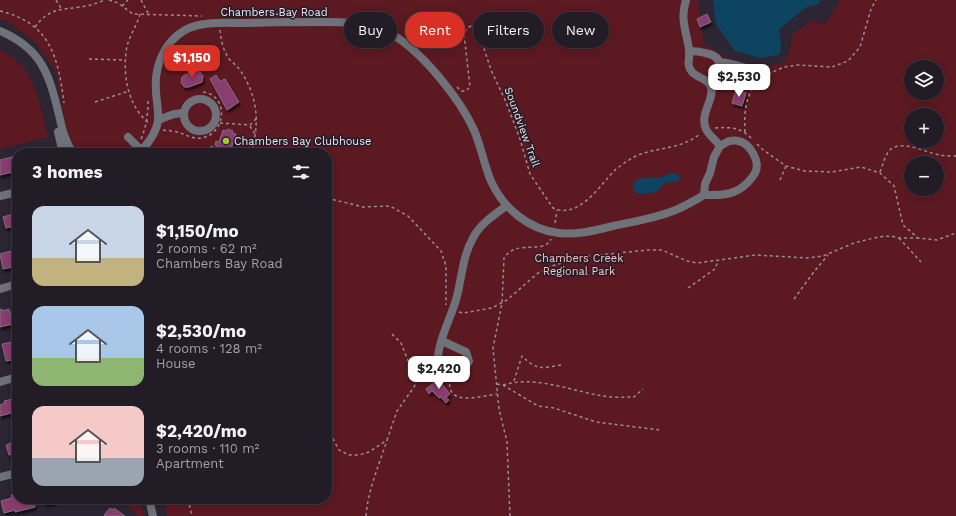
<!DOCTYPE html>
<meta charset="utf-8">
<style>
body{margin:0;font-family:"Work Sans",sans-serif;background:#2d2932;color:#f1f3f6;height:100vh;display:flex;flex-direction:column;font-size:15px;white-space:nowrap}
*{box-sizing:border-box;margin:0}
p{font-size:13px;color:#a2a1a7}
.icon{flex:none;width:22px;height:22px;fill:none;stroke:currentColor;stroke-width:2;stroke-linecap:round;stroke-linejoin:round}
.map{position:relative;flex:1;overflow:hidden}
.details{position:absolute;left:12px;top:148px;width:320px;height:356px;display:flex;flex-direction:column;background:#211c26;border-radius:16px;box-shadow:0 2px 10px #0003,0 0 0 1px #3e3a43}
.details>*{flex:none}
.top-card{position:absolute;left:344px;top:12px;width:380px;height:36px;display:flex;gap:8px}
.tools{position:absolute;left:904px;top:60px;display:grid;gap:8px}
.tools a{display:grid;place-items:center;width:40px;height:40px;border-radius:50%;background:#211c26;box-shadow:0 2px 10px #0003,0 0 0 1px #3e3a43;font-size:20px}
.price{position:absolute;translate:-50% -34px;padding:0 9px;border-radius:8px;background:#fff;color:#222;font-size:13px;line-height:26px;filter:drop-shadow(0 1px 2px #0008)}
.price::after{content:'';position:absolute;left:50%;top:24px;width:12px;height:9px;margin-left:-6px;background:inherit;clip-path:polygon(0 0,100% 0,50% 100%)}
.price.selected{background:#d93025;color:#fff}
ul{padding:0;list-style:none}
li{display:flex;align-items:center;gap:12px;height:100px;padding:0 20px}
li span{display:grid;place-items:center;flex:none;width:112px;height:80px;border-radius:12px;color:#555}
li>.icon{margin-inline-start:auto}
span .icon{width:48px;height:48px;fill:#fffc;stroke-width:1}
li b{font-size:17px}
h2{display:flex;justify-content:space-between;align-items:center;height:48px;padding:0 20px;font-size:17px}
.tag{padding:0 14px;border-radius:18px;background:#211c26;box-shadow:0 2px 10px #0003,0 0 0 1px #3e3a43;font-size:14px;line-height:36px}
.tag.selected{background:#d93025;color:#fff}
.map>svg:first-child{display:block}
.green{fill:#5c1921;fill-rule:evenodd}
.water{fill:#0d4461}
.building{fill:#893c6f;stroke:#7f6d78;filter:url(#shadow)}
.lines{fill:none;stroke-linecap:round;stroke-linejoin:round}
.path{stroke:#958f9b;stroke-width:1.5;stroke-dasharray:3 3;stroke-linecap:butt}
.minor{stroke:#70727a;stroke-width:8}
.poi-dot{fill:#a4c824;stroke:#231c29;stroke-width:1.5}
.labels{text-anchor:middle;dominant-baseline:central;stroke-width:3;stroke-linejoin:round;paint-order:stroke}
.street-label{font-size:11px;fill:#ece8f1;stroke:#231c29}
.poi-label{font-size:11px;fill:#ece8f1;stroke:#231c29;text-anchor:start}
.park-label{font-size:11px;fill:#f8c3c4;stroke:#231c29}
</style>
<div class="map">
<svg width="956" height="516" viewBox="0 0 956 516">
<defs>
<filter id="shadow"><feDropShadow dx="1.5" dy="3" stdDeviation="1" flood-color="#0009"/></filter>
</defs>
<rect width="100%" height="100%" fill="#2c2533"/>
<!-- green -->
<g class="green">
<path d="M0,0H698L704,44C724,56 746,70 770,66C777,65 784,63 788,56C791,51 791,41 792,35L812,21L825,24L838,5L839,0H956V516H167L163,499H327V153H78L75,149L67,132L56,73L36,43L6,20H0ZM911,67H937V93H911ZM911,115H937V141H911ZM911,163H937V189H911Z"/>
<path d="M0,50C6,54 14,57 18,62C37,80 42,112 48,137L0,149Z"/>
<path d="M121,499H140L144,516H138Z"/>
</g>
<!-- water -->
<g class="water">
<path d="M713,0H821L817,5L808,6L779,29L781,46L779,55L759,58L744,53L735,51L716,24Z"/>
<path d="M671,173L677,174L679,177V181L665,183L656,192L652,193L638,194L633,190C631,174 652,179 662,177C665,176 668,174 671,173Z"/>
</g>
<!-- building -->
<g class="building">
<path d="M707,14L711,22L700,27L697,19Z"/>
<path d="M195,71L200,72L203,76L202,82L189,87H184L181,82L182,77L185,75Z"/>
<path d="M216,75L220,81L225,79L239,102L227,110L210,79Z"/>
<path d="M736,90L746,93L742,106L732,103Z"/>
<path d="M228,129L233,131L232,133L236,134L230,152L232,153H208L211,146L216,148L217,146L215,145L216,141L219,142L223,130L227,131Z"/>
<path d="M43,149L44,153H26Z"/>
<path d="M16,156L17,171L0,175V160Z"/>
<path d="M17,213V225L6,228L3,217Z"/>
<path d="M15,250L17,266L3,269L0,254Z"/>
<path d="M2,309V311L9,309L13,324L0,327V310Z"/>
<path d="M17,341V350L15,351L17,359L6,361L2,344Z"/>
<path d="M440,378L443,381L441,383L450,394L446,397L449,400L446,403L441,397L439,398L432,391L429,394L426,389Z"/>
<path d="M13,399L15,407L14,408L15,412L0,416V405L5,403L4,401Z"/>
<path d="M17,441V453L9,455L6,445Z"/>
<path d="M17,494V499H33L35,507L15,512V510L4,513L1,501L12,498L11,495Z"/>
<path d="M44,499H54L55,502L45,504Z"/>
<path d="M110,508L113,510L114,508L125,516H106L104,515Z"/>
</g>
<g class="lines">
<!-- path -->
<g class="path">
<path d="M56,0L61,8"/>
<path d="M109,0L118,3L133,14L202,16"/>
<path d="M141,0L149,15"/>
<path d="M122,6L128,0"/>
<path d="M0,11C50,23 58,56 64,103"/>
<path d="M140,14C137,25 130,35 127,46C122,72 127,106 149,123"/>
<path d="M240,15L292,14"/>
<path d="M35,27C49,8 60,10 80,7C89,6 97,3 105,0"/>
<path d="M220,30C221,40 223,50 229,59C233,63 237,66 240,70C258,97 260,123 251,153"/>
<path d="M413,38L420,31L427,39L419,44"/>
<path d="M413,39L420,45"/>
<path d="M89,59L125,60"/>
<path d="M768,74L784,67L798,65L832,67L848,61L860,47L871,9L876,0"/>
<path d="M457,87L461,91H466L470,87L464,34L467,28L471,26L478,30L491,70L506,102L520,139L530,174L553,208C579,220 600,185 616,169C622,165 628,160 634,157C657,146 678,151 700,134"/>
<path d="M95,102L129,91"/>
<path d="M220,123L250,125L257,118"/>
<path d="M250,126L255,134"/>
<path d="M715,128C731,127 741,127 753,140"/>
<path d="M163,130C166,131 169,130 172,131C183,132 191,140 202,138C227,133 229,94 202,92"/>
<path d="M745,132C744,114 745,96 757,83"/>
<path d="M141,139C147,125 148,113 148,98"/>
<path d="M757,144L762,149L786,166L805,171L832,172L861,167L880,173L894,186L903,225L918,238L937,240L956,233"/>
<path d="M125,153L130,150"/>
<path d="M880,172C883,165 885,154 891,149C904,140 927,153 940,155C945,156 951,156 956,156"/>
<path d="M780,180L786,166"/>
<path d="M327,198L363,207L390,206L408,216L441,251L446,266V305"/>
<path d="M555,223L557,210"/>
<path d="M899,238L921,262"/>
<path d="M688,288L715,269L718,261"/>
<path d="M794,299L813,273L828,255"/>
<path d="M459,312L463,313L492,308L507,300L538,273L549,267L580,257L648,250H662L687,261L697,263L756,255L807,258L823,256L854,243L878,237L891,236L899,238H918"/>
<path d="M392,334L401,343L409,363L421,374"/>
<path d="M450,378C445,408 480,396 497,394"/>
<path d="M514,381L522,356C537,371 542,368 561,365"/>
<path d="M497,384L503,385L538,406L554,408L596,422L660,430"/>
<path d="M503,385C535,375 571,391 603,396C613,398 624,397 634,397L643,389"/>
<path d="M327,428L339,450L349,455H359L369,452L387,440L397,411L414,387L430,355"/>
<path d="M188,499L192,516"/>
<path d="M366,516C368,489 379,466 387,440"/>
<path d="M510,516L507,442L499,409L493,348L502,303L504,258C507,254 511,250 516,249C527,245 546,251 551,239"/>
</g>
<!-- minor -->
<g class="minor">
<path d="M686,0C680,19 686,30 689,49C691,57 685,64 692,72C697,78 709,79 711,87C715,99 699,114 706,129C709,136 716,140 720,146"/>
<path d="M0,31C42,49 49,74 59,115C62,129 65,141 73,153"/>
<path d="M689,52C694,50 700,52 705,53C728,57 719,73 711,87"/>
<path d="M719,62C731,63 754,69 762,77"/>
<circle cx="200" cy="115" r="16"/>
<path d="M158,120L174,114L184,113"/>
<path d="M58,132L63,153"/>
<path d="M128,137L144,153"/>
<path d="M729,141C732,141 735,140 738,141C750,143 761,162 755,173C752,179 744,187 738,190C727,196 715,195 704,195L705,184L710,173L714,157L720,146Z"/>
<path d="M138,153C147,146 156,133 158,121C159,111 156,99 156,90C154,67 164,42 185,30C201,21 224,23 242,23C259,23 275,22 292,22C324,23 362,18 391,34C421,50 460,99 474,130C481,146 484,165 491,181C503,208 529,230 559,233C576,235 593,231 609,227C630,222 652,219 673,211C684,207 694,201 704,195"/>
<path d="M0,196L17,192"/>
<path d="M0,289L17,284"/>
<path d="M442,341L466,352L469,361L465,368C456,372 442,371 438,361C437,344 451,317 456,300C462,279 462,257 473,238C480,224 494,215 506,206"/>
<path d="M0,382L17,377"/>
<path d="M0,477L17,473"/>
<path d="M149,499L153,516"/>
</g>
</g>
<!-- markers -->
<circle class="poi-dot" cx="226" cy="141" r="4"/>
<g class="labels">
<!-- street labels -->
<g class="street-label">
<text x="274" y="12">Chambers Bay Road</text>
<text transform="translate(522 127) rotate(70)">Soundview Trail</text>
</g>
<!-- poi labels -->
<g class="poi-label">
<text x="234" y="141">Chambers Bay Clubhouse</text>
</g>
<!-- park labels -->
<g class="park-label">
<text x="579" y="258">Chambers Creek<tspan x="579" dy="13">Regional Park</tspan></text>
</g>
</g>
</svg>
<div class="tools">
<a><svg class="icon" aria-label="layers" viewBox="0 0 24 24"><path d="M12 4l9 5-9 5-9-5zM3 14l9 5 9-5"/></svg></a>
<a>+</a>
<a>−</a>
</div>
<b class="price selected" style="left:192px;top:79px">$1,150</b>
<b class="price" style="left:739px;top:98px">$2,530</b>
<b class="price" style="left:439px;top:390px">$2,420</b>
<div class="top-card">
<a class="tag">Buy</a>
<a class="tag selected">Rent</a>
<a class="tag">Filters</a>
<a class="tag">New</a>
</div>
<section class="details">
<h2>3 homes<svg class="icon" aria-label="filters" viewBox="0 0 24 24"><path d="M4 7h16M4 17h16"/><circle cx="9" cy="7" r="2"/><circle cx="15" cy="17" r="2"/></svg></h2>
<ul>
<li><span style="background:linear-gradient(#c9d6e8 65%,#c2b280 0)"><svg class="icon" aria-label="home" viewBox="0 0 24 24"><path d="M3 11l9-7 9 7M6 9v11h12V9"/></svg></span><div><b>$1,150/mo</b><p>2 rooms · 62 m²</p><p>Chambers Bay Road</p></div></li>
<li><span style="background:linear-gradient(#a9c7e8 65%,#8fb573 0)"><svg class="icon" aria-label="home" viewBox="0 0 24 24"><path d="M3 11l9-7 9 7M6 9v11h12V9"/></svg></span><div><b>$2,530/mo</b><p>4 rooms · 128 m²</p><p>House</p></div></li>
<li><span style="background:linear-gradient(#f6c9c9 65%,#9aa5b1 0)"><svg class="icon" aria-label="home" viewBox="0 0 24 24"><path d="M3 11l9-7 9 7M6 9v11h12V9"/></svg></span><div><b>$2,420/mo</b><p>3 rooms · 110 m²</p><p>Apartment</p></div></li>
</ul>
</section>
</div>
